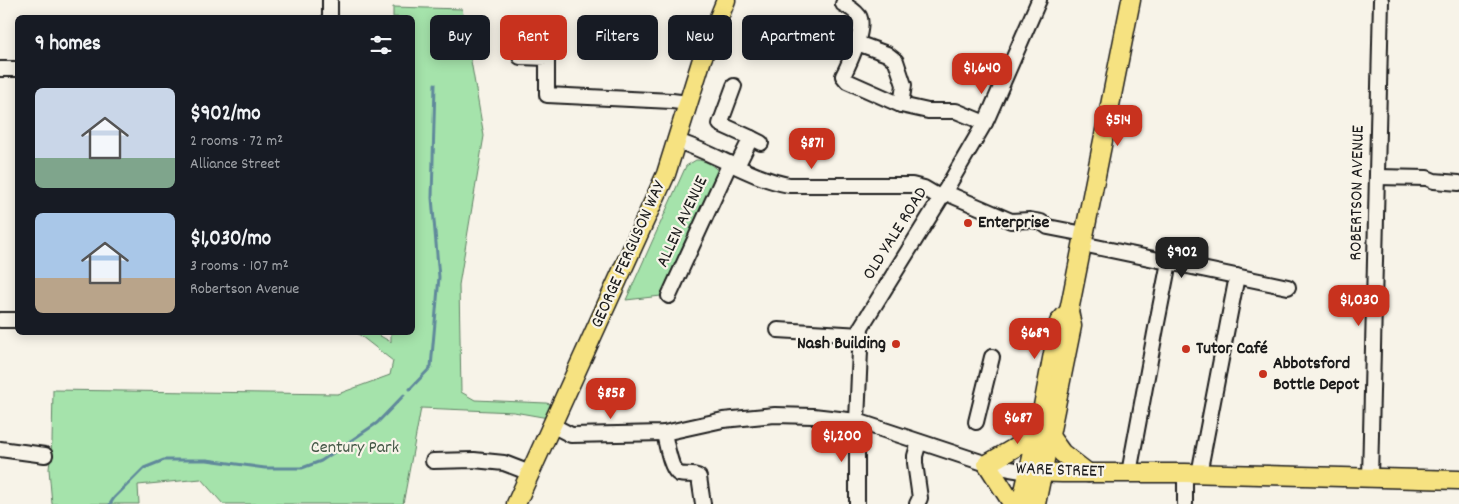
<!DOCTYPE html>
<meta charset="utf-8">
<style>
body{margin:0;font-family:Dekko,sans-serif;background:#20242c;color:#f1f3f6;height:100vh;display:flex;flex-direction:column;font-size:19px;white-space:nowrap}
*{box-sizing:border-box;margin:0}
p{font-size:16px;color:#9ea1a6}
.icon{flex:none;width:28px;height:28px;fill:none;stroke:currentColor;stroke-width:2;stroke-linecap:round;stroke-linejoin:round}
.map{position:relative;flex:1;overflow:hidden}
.sheet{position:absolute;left:15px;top:15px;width:400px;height:320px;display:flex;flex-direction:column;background:#171b24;border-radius:8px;box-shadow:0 2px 12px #0003}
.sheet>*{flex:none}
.top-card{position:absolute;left:430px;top:15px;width:475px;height:45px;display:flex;gap:10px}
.price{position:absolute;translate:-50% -42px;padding:0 11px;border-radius:10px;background:#c8321e;color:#fff;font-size:16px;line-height:32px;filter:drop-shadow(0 1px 2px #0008)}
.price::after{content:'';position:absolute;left:50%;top:30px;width:15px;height:11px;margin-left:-8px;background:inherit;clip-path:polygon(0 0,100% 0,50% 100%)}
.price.active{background:#222;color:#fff}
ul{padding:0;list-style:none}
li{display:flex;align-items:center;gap:15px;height:125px;padding:0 20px}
li span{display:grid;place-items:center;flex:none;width:140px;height:100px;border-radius:8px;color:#555}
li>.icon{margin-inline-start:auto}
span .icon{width:60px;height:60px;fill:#fffc;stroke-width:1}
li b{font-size:21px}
h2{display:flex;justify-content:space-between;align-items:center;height:60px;padding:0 20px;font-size:21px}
.pill{padding:0 18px;border-radius:8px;background:#171b24;box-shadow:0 2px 12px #0003;font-size:18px;line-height:45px}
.pill.active{background:#c8321e;color:#fff}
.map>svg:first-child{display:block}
.green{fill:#a5e3ab;stroke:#608064}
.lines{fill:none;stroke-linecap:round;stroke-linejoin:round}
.stream{stroke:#60899b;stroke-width:3}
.minor-casing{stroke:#1c1c1c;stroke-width:18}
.major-casing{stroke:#1c1c1c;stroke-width:21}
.minor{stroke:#f7f3e8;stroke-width:14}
.major{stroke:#f6e281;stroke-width:18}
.poi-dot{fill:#c8321e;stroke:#f7f3e8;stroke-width:2}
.labels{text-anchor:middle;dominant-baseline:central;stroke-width:4.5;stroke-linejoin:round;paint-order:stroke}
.street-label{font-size:18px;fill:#1c1c1c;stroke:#f7f3e8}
.poi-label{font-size:18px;font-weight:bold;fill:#1c1c1c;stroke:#f7f3e8;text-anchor:start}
.park-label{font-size:18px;fill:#455847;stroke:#f7f3e8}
</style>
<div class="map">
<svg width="1459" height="504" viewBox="0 0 1459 504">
<rect width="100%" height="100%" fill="#f7f3e8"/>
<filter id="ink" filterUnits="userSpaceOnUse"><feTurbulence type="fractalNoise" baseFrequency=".02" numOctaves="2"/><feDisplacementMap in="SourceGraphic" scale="10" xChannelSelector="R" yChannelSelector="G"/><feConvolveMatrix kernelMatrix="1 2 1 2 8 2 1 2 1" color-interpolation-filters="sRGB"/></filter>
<g filter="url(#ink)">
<!-- green -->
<g class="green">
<path d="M393,7L462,9L484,136L459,285L461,392L475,400L546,403L559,406L554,419L514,412L421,408L403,504H223L201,479L138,485L139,504H52L49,469L52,442L53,390L338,394L390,375L393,361L357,333H375L391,342V333L412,332V18L393,17Z"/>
<path d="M696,160C705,160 713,165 719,172L661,296L626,300L686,166Z"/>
</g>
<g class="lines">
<!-- stream -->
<g class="stream">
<path d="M410,389L431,367L439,277L432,198L435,84"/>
<path d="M110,504L114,498L144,468L164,460H207L265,468H302L321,461L377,423L404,395"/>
</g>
<!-- minor casing -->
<g class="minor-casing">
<g id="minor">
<path d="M330,0V18"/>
<path d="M845,0L843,4C849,7 855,11 859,16C866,28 849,64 843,76L847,81L901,105L928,111H956L985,123"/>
<path d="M857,43L887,54L896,61L904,85L901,105"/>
<path d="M520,57L547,58V95L672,101L688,103"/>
<path d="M0,69H18"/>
<path d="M734,86L720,124L751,138"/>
<path d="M677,141C715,153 750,178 789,185H912L924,188L941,198"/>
<path d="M737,166L751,138L761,143"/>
<path d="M1377,177L1427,178L1434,181L1459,183"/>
<path d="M944,192L1011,221L1030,220L1041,222L1048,227L1084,234"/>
<path d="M1082,244L1288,287"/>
<path d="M669,296L730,163"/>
<path d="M0,320H18"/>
<path d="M778,330L861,335"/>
<path d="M976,422L992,357"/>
<path d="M552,425L571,435L664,433L723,420L775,415L813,416L857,421L987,464L1010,469L1028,472"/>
<path d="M664,433C666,442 671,471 679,474C686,476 693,473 699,477L703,504"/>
<path d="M0,449L45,455"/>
<path d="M433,461L474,460L504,463L530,473"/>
<path d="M1129,473L1156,328L1169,262"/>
<path d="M1199,474L1237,276"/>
<path d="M1370,478L1381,0"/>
<path d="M857,504V421L861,327L941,198L987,119L1039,0"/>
<path d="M917,504L920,498L915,463V456L919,442"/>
<path d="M1185,504V473"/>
</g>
</g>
<!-- major casing -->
<g class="major-casing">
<g id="major">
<path d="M1049,435L1062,453L1088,473"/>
<path d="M1028,472L1062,473H1185L1459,480"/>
<path d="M516,504L666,174L702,59L726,0"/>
<path d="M1012,504L1010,500L987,464L1016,447L1039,427"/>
<path d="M1021,504L1039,427L1059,322L1069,311"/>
<path d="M1036,504L1072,326L1069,311L1131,0"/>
</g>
</g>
<!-- minor -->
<use href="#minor" class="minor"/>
<!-- major -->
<use href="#major" class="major"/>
</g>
</g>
<!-- markers -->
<g class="poi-dot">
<circle cx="968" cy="223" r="5"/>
<circle cx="896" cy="344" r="5"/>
<circle cx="1186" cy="349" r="5"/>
<circle cx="1263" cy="374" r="5"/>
</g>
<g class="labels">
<!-- street labels -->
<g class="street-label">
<text transform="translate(1358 193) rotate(-89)">ROBERTSON AVENUE</text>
<text transform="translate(683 222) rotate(-65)">ALLEN AVENUE</text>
<text transform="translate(896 234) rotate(-58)">OLD YALE ROAD</text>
<text transform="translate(629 255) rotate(-66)">GEORGE FERGUSON WAY</text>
<text transform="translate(1060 471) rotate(2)">WARE STREET</text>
</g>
<!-- poi labels -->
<g class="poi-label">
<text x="978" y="223">Enterprise</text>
<text x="886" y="344" text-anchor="end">Nash Building</text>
<text x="1196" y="349">Tutor Café</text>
<text x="1273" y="364">Abbotsford<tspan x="1273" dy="21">Bottle Depot</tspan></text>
</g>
<!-- park labels -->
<g class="park-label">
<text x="355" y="448">Century Park</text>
</g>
</g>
</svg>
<b class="price" style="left:982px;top:95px">$1,640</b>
<b class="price" style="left:1118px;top:147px">$514</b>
<b class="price" style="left:812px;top:170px">$871</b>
<b class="price active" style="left:1182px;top:279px">$902</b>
<b class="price" style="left:1359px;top:327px">$1,030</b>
<b class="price" style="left:1035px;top:360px">$689</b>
<b class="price" style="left:611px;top:420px">$858</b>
<b class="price" style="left:1018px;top:445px">$687</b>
<b class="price" style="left:842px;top:463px">$1,200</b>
<div class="top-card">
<a class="pill">Buy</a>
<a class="pill active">Rent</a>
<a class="pill">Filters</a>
<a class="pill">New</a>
<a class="pill">Apartment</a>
</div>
<section class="sheet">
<h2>9 homes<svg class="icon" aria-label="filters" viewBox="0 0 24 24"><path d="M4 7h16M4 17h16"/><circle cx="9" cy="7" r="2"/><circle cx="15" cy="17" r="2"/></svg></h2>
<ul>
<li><span style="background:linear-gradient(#c9d6e8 70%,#7fa58c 0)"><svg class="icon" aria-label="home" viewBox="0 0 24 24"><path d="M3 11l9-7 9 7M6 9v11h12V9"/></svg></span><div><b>$902/mo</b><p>2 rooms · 72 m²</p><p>Alliance Street</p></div></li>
<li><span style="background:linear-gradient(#a9c7e8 65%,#b9a48a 0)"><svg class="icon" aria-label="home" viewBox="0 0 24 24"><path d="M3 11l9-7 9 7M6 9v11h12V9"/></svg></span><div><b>$1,030/mo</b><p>3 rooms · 107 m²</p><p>Robertson Avenue</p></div></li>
</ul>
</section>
</div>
